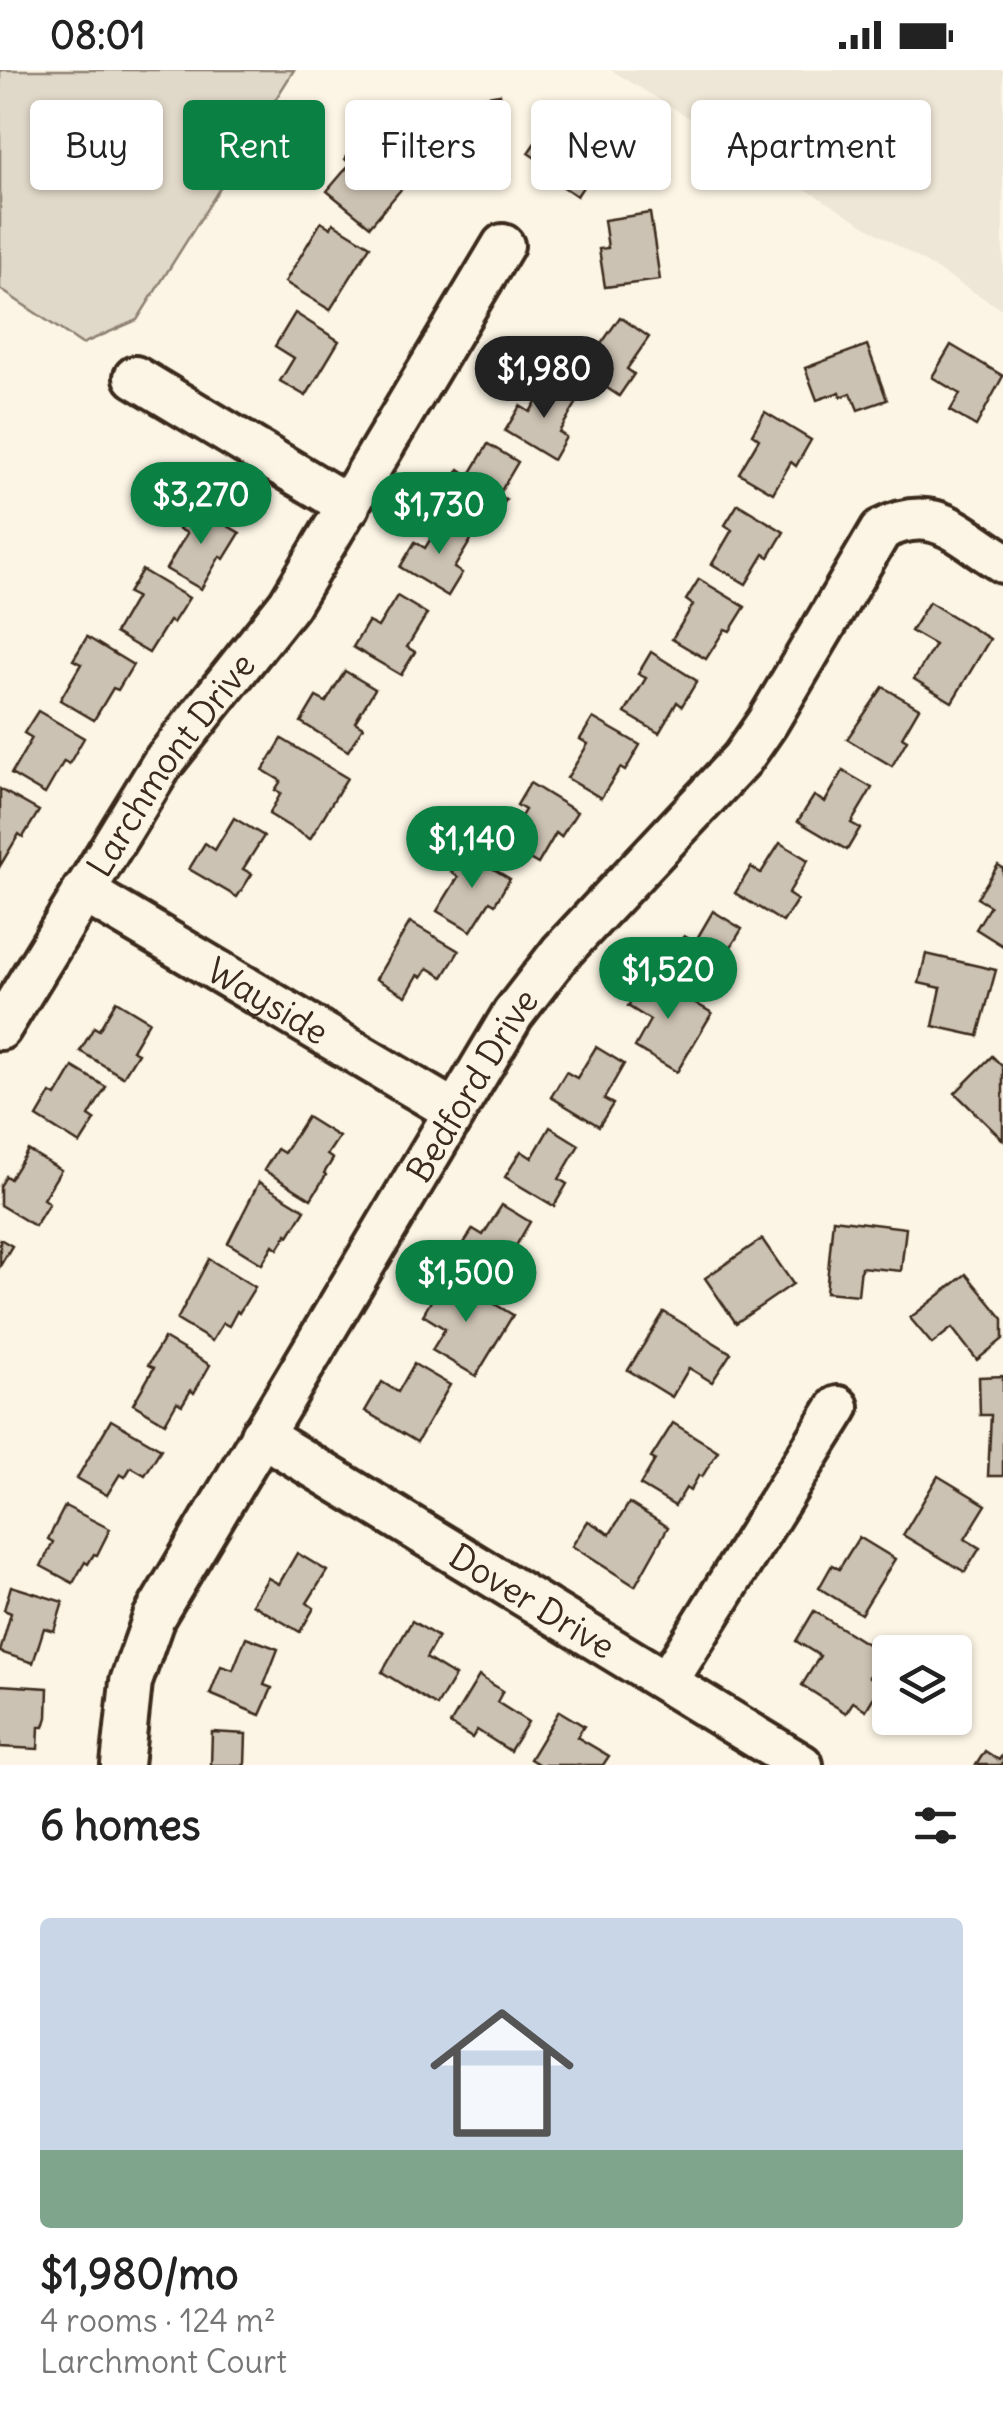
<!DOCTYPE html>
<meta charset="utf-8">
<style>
body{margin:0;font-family:Delius,sans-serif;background:#f6f6f6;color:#222;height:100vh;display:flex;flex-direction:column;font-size:38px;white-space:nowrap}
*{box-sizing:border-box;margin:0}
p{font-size:32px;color:#767676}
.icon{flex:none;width:55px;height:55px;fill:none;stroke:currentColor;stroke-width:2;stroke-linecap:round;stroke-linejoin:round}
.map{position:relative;height:1695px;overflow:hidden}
.side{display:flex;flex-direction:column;background:#fff;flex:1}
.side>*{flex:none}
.banner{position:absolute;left:30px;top:30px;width:945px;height:90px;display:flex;gap:20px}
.fabs{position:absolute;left:872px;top:1565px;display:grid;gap:20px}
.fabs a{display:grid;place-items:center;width:100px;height:100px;border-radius:10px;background:#fff;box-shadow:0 2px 8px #0004;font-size:50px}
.price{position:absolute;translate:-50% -85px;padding:0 22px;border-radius:35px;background:#0b8043;color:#fff;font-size:32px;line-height:65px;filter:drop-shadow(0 2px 5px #0008)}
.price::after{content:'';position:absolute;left:50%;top:60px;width:30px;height:22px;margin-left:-15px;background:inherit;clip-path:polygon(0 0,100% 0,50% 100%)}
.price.on{background:#222;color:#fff}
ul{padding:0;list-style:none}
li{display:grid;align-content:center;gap:20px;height:530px;padding:0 40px}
li span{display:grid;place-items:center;height:310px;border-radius:10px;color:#555}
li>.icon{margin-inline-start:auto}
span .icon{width:180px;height:180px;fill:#fffc;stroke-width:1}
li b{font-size:42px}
h2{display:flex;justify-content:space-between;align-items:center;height:120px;padding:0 40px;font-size:42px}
.tag{padding:0 35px;border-radius:10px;background:#fff;box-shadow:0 2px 8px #0004;font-size:35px;line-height:90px}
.tag.on{background:#0b8043;color:#fff}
.status{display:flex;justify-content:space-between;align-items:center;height:70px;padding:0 50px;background:#fff;direction:ltr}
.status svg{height:28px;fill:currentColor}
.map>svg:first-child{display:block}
.built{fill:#eee6d6}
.green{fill:#e0d8c8;stroke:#8e8173;stroke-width:2.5}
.building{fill:#ccc2b3;stroke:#3b2a1e;stroke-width:2.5}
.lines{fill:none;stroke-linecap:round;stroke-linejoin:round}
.minor-casing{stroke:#3b2a1e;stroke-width:48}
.minor{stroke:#fcf5e5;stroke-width:40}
.labels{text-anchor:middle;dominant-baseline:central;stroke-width:9;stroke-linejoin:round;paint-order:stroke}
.street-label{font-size:35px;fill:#3b2a1e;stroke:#fcf5e5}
</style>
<div class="status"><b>08:01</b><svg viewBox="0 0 49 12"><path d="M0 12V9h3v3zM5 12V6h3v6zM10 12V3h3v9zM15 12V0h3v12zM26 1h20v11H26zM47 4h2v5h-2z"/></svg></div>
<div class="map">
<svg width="1003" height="1695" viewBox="0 0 1003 1695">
<rect width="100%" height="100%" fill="#fcf5e5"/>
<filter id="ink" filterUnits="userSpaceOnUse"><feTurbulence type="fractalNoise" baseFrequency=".01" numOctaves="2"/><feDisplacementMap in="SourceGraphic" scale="20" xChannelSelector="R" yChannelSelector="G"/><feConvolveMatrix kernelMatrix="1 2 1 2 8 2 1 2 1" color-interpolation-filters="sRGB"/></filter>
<g filter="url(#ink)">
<!-- built -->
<path class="built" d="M611,0H1003V240Z"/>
<!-- green -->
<path class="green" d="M0,0H294L137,250L82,274L0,219Z"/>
<!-- building -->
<g class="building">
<path d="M500,24L508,79L435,90L427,41L462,35L461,30Z"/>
<path d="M549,52L582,74L586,68L606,82L577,126L553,110L558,103L528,83Z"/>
<path d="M367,63L414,104L370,156L327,121L350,94L345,89Z"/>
<path d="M650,143L660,210L605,217L599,179L608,178L604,150Z"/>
<path d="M321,152L331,158L333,153L370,176L330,240L285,212Z"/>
<path d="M295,243L339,271L306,326L280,311L294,288L275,276Z"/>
<path d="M620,247L649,267L627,299L634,304L619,326L573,295L589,271L599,277Z"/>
<path d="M867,275L887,330L858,340L851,323L841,327L840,322L817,330L805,298Z"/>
<path d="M951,275L1003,306L976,356L950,341L960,324L932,307Z"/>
<path d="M549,311L579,329L559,362L566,367L553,390L505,361L520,336L530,342Z"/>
<path d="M765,342L811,370L796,396L791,392L773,423L739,403L759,369L752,364Z"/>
<path d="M488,374L518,392L498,426L506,430L491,453L444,425L459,399L469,406Z"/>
<path d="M738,434L784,462L769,487L764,484L746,514L712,494L732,460L725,455Z"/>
<path d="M193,436L240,463L224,489L220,486L201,519L166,499L187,463L179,459Z"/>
<path d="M444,447L474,465L454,498L462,503L448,526L400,497L415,472L425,478Z"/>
<path d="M142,500L189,528L173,553L169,551L149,583L115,563L136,527L128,523Z"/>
<path d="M699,509L745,537L730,561L725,559L706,589L672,569L693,535L686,530Z"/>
<path d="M397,526L427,544L407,577L415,582L401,605L353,577L368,552L378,557Z"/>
<path d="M929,532L990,569L952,632L914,609L935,575L911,561Z"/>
<path d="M87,567L133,595L118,620L113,618L94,650L60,630L81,594L73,590Z"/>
<path d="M651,582L697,611L682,636L677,632L659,663L625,643L646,608L638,604Z"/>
<path d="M345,601L375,619L355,652L363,657L348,681L301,652L316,627L326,632Z"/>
<path d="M883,617L919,638L902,667L907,670L892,696L847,669Z"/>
<path d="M38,641L84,668L69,694L64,691L45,724L11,704L32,668L24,663Z"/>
<path d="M593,648L640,675L625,701L620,698L601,728L567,708L588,674L580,669Z"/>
<path d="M282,669L347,708L310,769L269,744L281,723L275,720L281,711L263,700Z"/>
<path d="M843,701L872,718L851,753L860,758L847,780L798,751L814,726L825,732Z"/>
<path d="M530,713L577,742L561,767L556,763L538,794L504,774L525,740L517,735Z"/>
<path d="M0,719L39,741L23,767L19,764L0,796Z"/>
<path d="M234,748L264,766L243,799L252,804L237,827L189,799L205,773L215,780Z"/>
<path d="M780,773L808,790L788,824L797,830L783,852L735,823L751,797L761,803Z"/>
<path d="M464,781L510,809L495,834L490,831L471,861L437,841L458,807L451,802Z"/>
<path d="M998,795L1003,798V876L976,859L990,836L977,828Z"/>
<path d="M713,841L742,859L721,893L730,898L717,921L668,892L684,866L695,872Z"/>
<path d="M410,852L459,881L443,907L428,898L422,907L418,905L406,926L376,909Z"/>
<path d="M926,884L996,900L978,966L933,956L941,918L919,913Z"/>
<path d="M647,904L712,943L677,1002L635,977L650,950L628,936Z"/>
<path d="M116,931L149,951L132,980L138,983L123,1007L80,981L94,957L99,960Z"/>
<path d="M596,977L624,994L604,1029L613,1034L599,1056L551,1027L566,1002L577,1008Z"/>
<path d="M992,986L1003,997V1070L955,1023Z"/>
<path d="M73,997L106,1017L89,1046L95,1050L80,1074L37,1047L51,1023L56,1026Z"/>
<path d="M307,1047L339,1067L327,1085L333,1089L324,1103L326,1105L311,1129L264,1100L277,1079L284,1083Z"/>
<path d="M550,1057L579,1075L559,1109L567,1114L554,1136L505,1107L521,1081L532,1088Z"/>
<path d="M28,1080L61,1100L43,1129L49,1133L35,1156L0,1135V1116L6,1106L10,1109Z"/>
<path d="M259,1112L305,1140L289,1166L287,1164L278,1179L273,1175L262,1194L228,1173Z"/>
<path d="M502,1135L530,1152L510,1186L519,1191L506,1213L457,1184L473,1159L483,1165Z"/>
<path d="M833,1149L906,1158L901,1201L861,1197L858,1225L826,1222Z"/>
<path d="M0,1169L12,1176L0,1196Z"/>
<path d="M762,1169L793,1214L736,1253L705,1208Z"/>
<path d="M209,1189L255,1217L239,1243L237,1241L229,1256L223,1253L212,1271L177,1250Z"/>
<path d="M966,1204L1003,1249V1269L977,1290L952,1258L932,1274L910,1248Z"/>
<path d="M446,1205L513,1245L476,1306L432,1280L445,1259L423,1245Z"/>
<path d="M664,1242L731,1283L712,1312L689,1298L672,1327L628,1300Z"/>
<path d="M164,1268L210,1295L194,1323L191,1320L182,1335L177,1332L165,1353L133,1334L154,1298L148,1295Z"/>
<path d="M414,1294L450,1315L417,1372L365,1341L382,1312L398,1322Z"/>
<path d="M1003,1306V1406H988L991,1345H980L979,1307Z"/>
<path d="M111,1350L161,1379L145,1405L131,1397L125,1407L120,1404L107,1425L77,1408Z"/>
<path d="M673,1353L718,1381L702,1407L699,1405L690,1421L686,1418L675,1436L640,1415L655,1390L651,1388Z"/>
<path d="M938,1406L986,1435L965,1469L980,1478L965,1502L903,1465Z"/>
<path d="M629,1433L668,1457L635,1516L572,1476L588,1451L610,1464Z"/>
<path d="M65,1436L110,1459L97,1485L94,1484L88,1494L85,1492L73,1513L41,1496L53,1472L48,1469Z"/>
<path d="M859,1467L895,1489L861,1544L819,1518L832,1495L839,1499Z"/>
<path d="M297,1483L327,1501L307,1533L314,1538L300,1562L252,1534L268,1508L279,1514Z"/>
<path d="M11,1516L63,1532L54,1561L44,1558L33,1593L0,1582L11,1543L4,1540Z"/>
<path d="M814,1541L883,1584L869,1607L881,1615L866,1640L853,1632L846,1643L802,1615L820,1586L796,1571Z"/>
<path d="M412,1551L438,1567L426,1588L455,1606L437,1636L382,1602Z"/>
<path d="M246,1567L278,1579L264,1615L272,1618L260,1645L210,1624L221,1596L233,1600Z"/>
<path d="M479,1606L503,1621L497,1632L528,1652L510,1681L477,1660L472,1668L450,1654Z"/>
<path d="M0,1615L48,1618L47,1647L44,1657H39L38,1679L0,1677Z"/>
<path d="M559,1641L584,1656L577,1667L609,1686L603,1695H540L530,1689Z"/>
<path d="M212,1662L246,1664L245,1695H211Z"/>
<path d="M985,1681L999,1690L1003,1684V1695H976Z"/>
</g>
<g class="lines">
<!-- minor casing -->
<g class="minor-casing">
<g id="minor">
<path d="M135,307L349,436"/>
<path id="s1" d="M83,821L454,1041"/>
<path id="s2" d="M0,959L162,694L289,534L503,175"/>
<path id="s3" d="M261,1365L802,1695"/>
<path d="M667,1612L838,1337"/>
<path id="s4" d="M122,1695L131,1612L154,1547L513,944L561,882L742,689L767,653L881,460C935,432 958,465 1003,492"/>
</g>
</g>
<!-- minor -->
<use href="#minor" class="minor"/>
</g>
</g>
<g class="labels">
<!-- street labels -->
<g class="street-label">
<text stroke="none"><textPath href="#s2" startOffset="315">Larchmont Drive</textPath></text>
<text stroke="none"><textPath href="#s1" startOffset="215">Wayside</textPath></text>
<text stroke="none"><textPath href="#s4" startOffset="772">Bedford Drive</textPath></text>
<text stroke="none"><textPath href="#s3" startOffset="318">Dover Drive</textPath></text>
</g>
</g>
</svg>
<div class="fabs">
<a><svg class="icon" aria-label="layers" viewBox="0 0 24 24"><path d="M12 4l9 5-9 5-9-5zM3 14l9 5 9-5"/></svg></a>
</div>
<b class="price on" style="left:544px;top:351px">$1,980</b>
<b class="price" style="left:201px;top:477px">$3,270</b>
<b class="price" style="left:439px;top:487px">$1,730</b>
<b class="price" style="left:472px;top:821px">$1,140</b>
<b class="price" style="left:668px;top:952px">$1,520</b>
<b class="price" style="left:466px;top:1255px">$1,500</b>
<div class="banner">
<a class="tag">Buy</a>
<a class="tag on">Rent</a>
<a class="tag">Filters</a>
<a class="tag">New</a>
<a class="tag">Apartment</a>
</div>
</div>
<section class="side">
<h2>6 homes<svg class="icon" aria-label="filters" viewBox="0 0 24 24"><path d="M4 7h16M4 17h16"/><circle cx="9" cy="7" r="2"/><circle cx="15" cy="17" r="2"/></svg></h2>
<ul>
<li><span style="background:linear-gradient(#c9d6e8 75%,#7fa58c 0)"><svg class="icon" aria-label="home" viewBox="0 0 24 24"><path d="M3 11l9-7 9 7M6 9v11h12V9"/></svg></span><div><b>$1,980/mo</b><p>4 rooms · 124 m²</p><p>Larchmont Court</p></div></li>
</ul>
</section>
